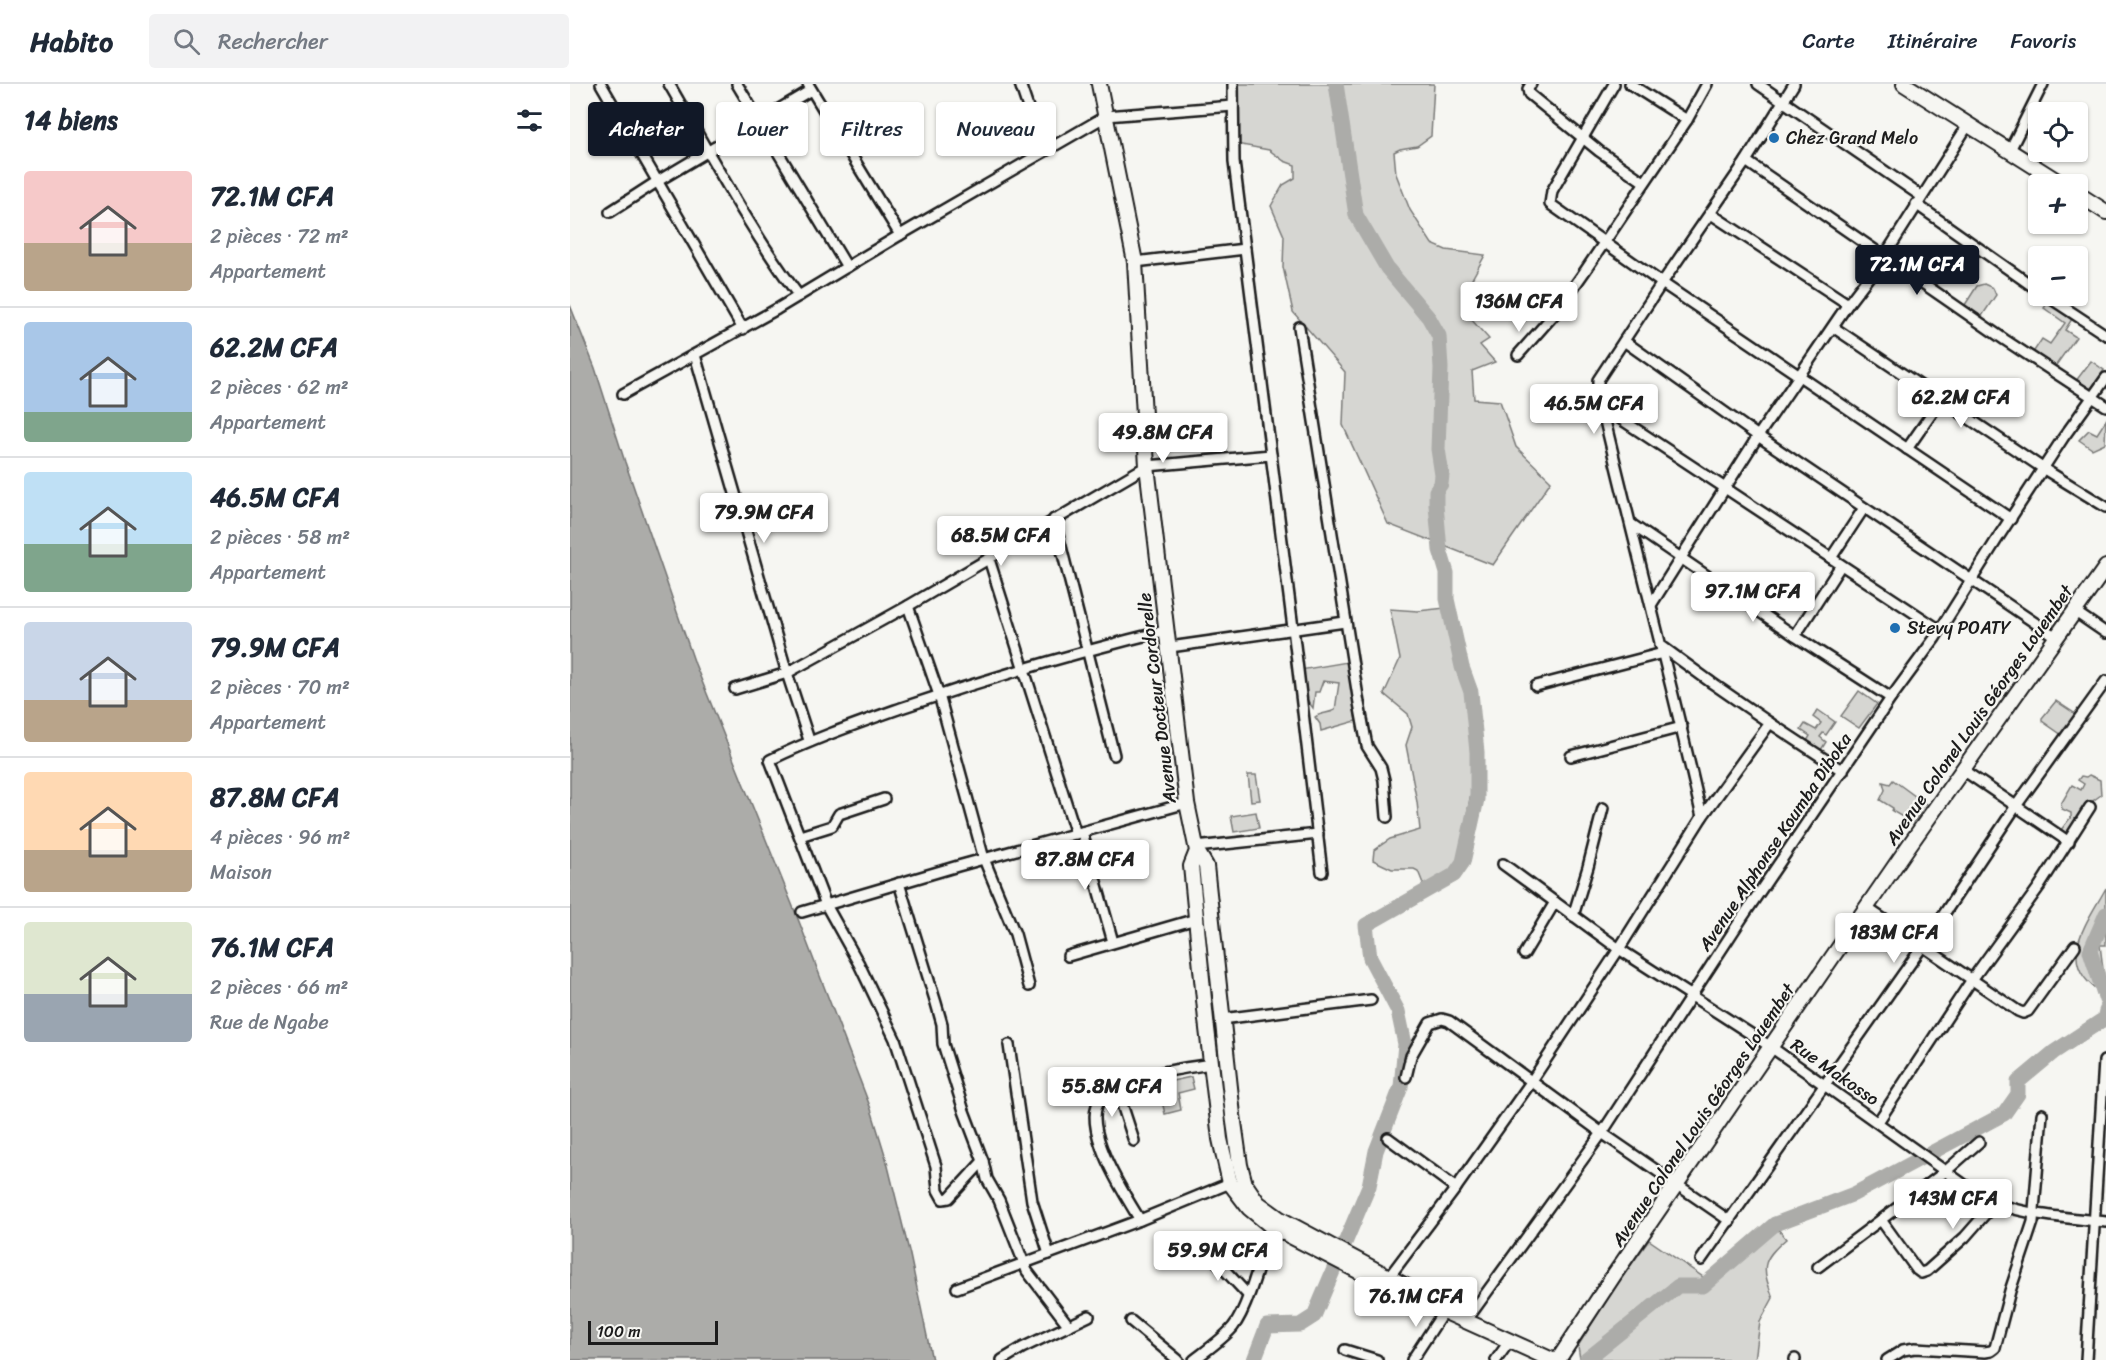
<!DOCTYPE html>
<html lang="fr">
<meta charset="utf-8">
<style>
body{margin:0;font-family:Sriracha,sans-serif;background:#f2f2f3;color:#1f2937;height:100vh;display:flex;flex-direction:column;font-size:22px;white-space:nowrap}
*{box-sizing:border-box;margin:0}
p{font-size:20px;color:#747a83}
.icon{flex:none;width:33px;height:33px;fill:none;stroke:currentColor;stroke-width:2;stroke-linecap:round;stroke-linejoin:round}
.map{position:relative;flex:1;overflow:hidden}
.panel{display:flex;flex-direction:column;background:#fff;width:570px}
.panel>*{flex:none}
.banner{position:absolute;left:18px;top:18px;width:570px;height:54px;display:flex;gap:12px}
.buttons{position:absolute;left:1458px;top:18px;display:grid;gap:12px}
.buttons a{display:grid;place-items:center;width:60px;height:60px;border-radius:6px;background:#fff;box-shadow:0 2px 4px #0004;font-size:30px}
.scale{position:absolute;left:18px;bottom:15px;width:130px;box-sizing:border-box;padding-left:6px;border:3px solid #1c1c1c;border-top:0;font-size:16px;line-height:21px;white-space:nowrap;color:#1c1c1c;-webkit-text-stroke:4px #f6f6f2;paint-order:stroke}
.price{position:absolute;translate:-50% -51px;padding:0 14px;border-radius:6px;background:#fff;color:#222;font-size:20px;line-height:39px;filter:drop-shadow(0 2px 3px #0008)}
.price::after{content:'';position:absolute;left:50%;top:36px;width:18px;height:14px;margin-left:-9px;background:inherit;clip-path:polygon(0 0,100% 0,50% 100%)}
.price.selected{background:#111827;color:#fff}
ul{padding:0;list-style:none}
li{display:flex;align-items:center;gap:18px;height:150px;padding:0 24px}
li+li{border-top:2px solid #e0e1e3}
li span{display:grid;place-items:center;flex:none;width:168px;height:120px;border-radius:6px;color:#555}
li>.icon{margin-inline-start:auto}
span .icon{width:72px;height:72px;fill:#fffc;stroke-width:1}
li b{font-size:26px}
h2{display:flex;justify-content:space-between;align-items:center;height:72px;padding:0 24px;font-size:26px}
.chip{padding:0 21px;border-radius:6px;background:#fff;box-shadow:0 2px 4px #0004;font-size:21px;line-height:54px}
.chip.selected{background:#111827;color:#fff}
header{display:flex;align-items:center;gap:36px;box-sizing:border-box;height:84px;padding:0 30px;background:#fff;border-bottom:2px solid #e0e1e3}
header strong{font-size:28px}
nav{display:flex;gap:33px;margin-inline-start:auto;font-size:21px}
.search{width:420px;height:54px;background:#f2f2f3;display:flex;align-items:center;gap:15px;box-sizing:border-box;padding:0 21px;border-radius:6px;color:#747a83;font-size:22px}
main{display:flex;flex:1;min-height:0}
.map>svg:first-child{display:block}
.green{fill:#d6d6d2;stroke:#797977;stroke-width:1.5}
.water{fill:#acaca9;stroke:#727271;stroke-width:1.5}
.lines{fill:none;stroke-linecap:round;stroke-linejoin:round}
.stream{stroke:#727271;stroke-width:2}
.river{stroke:#acaca9;stroke-width:15}
.street-casing{stroke:#1c1c1c;stroke-width:14}
.secondary-casing{stroke:#1c1c1c;stroke-width:18}
.street{stroke:#f6f6f2;stroke-width:9}
.secondary{stroke:#f6f6f2;stroke-width:14}
.poi-dot{fill:#1f6fb2;stroke:#f6f6f2;stroke-width:2}
.labels{text-anchor:middle;dominant-baseline:central;stroke-width:4.5;stroke-linejoin:round;paint-order:stroke}
.poi-label{font-size:18px;fill:#1c1c1c;stroke:#f6f6f2;text-anchor:start}
.street-label{font-size:18px;fill:#1c1c1c;stroke:#f6f6f2}
</style>
<header>
<strong>Habito</strong>
<div class="search"><svg class="icon" aria-label="search" viewBox="0 0 24 24"><circle cx="10" cy="10" r="6"/><path d="M15 15l6 6"/></svg>Rechercher</div>
<nav><a>Carte</a><a>Itinéraire</a><a>Favoris</a></nav>
</header>
<main>
<section class="panel">
<h2>14 biens<svg class="icon" aria-label="filters" viewBox="0 0 24 24"><path d="M4 7h16M4 17h16"/><circle cx="9" cy="7" r="2"/><circle cx="15" cy="17" r="2"/></svg></h2>
<ul>
<li><span style="background:linear-gradient(#f6c9c9 60%,#b9a48a 0)"><svg class="icon" aria-label="home" viewBox="0 0 24 24"><path d="M3 11l9-7 9 7M6 9v11h12V9"/></svg></span><div><b>72.1M CFA</b><p>2 pièces · 72 m²</p><p>Appartement</p></div></li>
<li><span style="background:linear-gradient(#a9c7e8 75%,#7fa58c 0)"><svg class="icon" aria-label="home" viewBox="0 0 24 24"><path d="M3 11l9-7 9 7M6 9v11h12V9"/></svg></span><div><b>62.2M CFA</b><p>2 pièces · 62 m²</p><p>Appartement</p></div></li>
<li><span style="background:linear-gradient(#bfe0f5 60%,#7fa58c 0)"><svg class="icon" aria-label="home" viewBox="0 0 24 24"><path d="M3 11l9-7 9 7M6 9v11h12V9"/></svg></span><div><b>46.5M CFA</b><p>2 pièces · 58 m²</p><p>Appartement</p></div></li>
<li><span style="background:linear-gradient(#c9d6e8 65%,#b9a48a 0)"><svg class="icon" aria-label="home" viewBox="0 0 24 24"><path d="M3 11l9-7 9 7M6 9v11h12V9"/></svg></span><div><b>79.9M CFA</b><p>2 pièces · 70 m²</p><p>Appartement</p></div></li>
<li><span style="background:linear-gradient(#ffd9b3 65%,#b9a48a 0)"><svg class="icon" aria-label="home" viewBox="0 0 24 24"><path d="M3 11l9-7 9 7M6 9v11h12V9"/></svg></span><div><b>87.8M CFA</b><p>4 pièces · 96 m²</p><p>Maison</p></div></li>
<li><span style="background:linear-gradient(#dfe7d0 60%,#9aa5b1 0)"><svg class="icon" aria-label="home" viewBox="0 0 24 24"><path d="M3 11l9-7 9 7M6 9v11h12V9"/></svg></span><div><b>76.1M CFA</b><p>2 pièces · 66 m²</p><p>Rue de Ngabe</p></div></li>
</ul>
</section>
<div class="map">
<svg width="1536" height="1276" viewBox="0 0 1536 1276">
<rect width="100%" height="100%" fill="#f6f6f2"/>
<filter id="ink" filterUnits="userSpaceOnUse"><feTurbulence type="fractalNoise" baseFrequency=".0167" numOctaves="2"/><feDisplacementMap in="SourceGraphic" scale="12" xChannelSelector="R" yChannelSelector="G"/><feConvolveMatrix kernelMatrix="1 2 1 2 8 2 1 2 1" color-interpolation-filters="sRGB"/></filter>
<g filter="url(#ink)">
<!-- green -->
<g class="green">
<path d="M669,0H864L861,52L847,62L830,65L824,68L826,90L840,126L862,160L876,166L915,171L902,195L925,213L900,234L919,255L910,261L925,278L902,287L904,315L930,317L946,363L981,397L923,481L818,440L773,341L775,288L723,228L713,183L714,152L701,122L713,101L725,94V81L714,77L699,66L666,60Z"/>
<path d="M1414,200L1423,204L1426,211L1412,232L1393,224L1407,202Z"/>
<path d="M1478,218L1502,235L1495,246L1506,253L1484,284L1462,270L1472,255L1480,260L1495,239L1474,224Z"/>
<path d="M1521,277L1534,286L1519,308L1505,298Z"/>
<path d="M1536,336L1535,359L1522,365L1509,356L1519,346L1527,350Z"/>
<path d="M1490,517L1499,523L1483,546L1473,541Z"/>
<path d="M875,524L900,632L903,698L890,769L886,781L863,800L854,802L848,787L844,785H822L803,776L804,766L820,755L850,746L847,718L836,661L842,643L838,630L814,610L830,575L820,525L848,527Z"/>
<path d="M777,578L786,637L751,647L750,640L745,633C752,628 758,630 765,626L769,599L753,597L749,608H745L743,624L735,613L730,586Z"/>
<path d="M1289,607L1307,620L1289,644L1271,632Z"/>
<path d="M1486,617L1504,629V633L1492,651L1472,637V634Z"/>
<path d="M1248,626L1265,638L1256,651L1253,649L1250,653L1256,658L1251,666L1237,657L1240,652L1231,646L1235,640L1246,646L1251,639L1243,633Z"/>
<path d="M678,691H686L690,716L681,717Z"/>
<path d="M1519,691L1530,696L1531,711L1520,719L1498,753L1490,747L1501,733V729L1492,725L1491,720L1502,701L1511,706L1514,700L1508,696L1511,692L1516,693Z"/>
<path d="M1323,696L1357,721L1343,739L1322,727L1323,724L1310,716L1315,706L1313,698L1320,700Z"/>
<path d="M686,728L689,744L664,748L661,732Z"/>
<path d="M1536,804V861H1530L1535,901L1529,907C1485,877 1517,839 1536,804Z"/>
<path d="M621,993L624,1005L608,1009L611,1026L595,1030L588,1000Z"/>
<path d="M1208,1145L1216,1155C1190,1177 1192,1184 1203,1214L1190,1238L1185,1276L1010,1275L1008,1262L1041,1209L1079,1156L1142,1199L1176,1166Z"/>
</g>
<!-- water -->
<path class="water" d="M0,221L25,284L55,378L125,580L230,840L301,1025L316,1074L340,1171L362,1276H0Z"/>
<g class="lines">
<!-- stream -->
<path class="stream" d="M1534,935L1536,932"/>
<!-- river -->
<g class="river">
<path d="M1536,830L1520,867L1536,916"/>
<path d="M684,1276L697,1242L730,1241L744,1232L799,1102L806,1067L831,1003L835,960L828,927L800,874L796,841L884,791L893,778L907,715V668L901,608L892,583L877,515V489L870,466L866,421V407L871,400L872,391L868,365L871,284L869,252L859,234L817,184L786,131L766,0"/>
<path d="M1016,1276L1108,1202H1133L1205,1140L1284,1110L1434,1030L1448,1010V998L1484,968L1534,935L1536,927"/>
</g>
<!-- street casing -->
<g class="street-casing">
<g id="street">
<path d="M31,0L173,245"/>
<path d="M99,0C141,72 179,145 229,212"/>
<path d="M167,0L277,183"/>
<path d="M238,0L330,151"/>
<path d="M450,0L473,68"/>
<path d="M663,0L664,78L723,544L752,788"/>
<path d="M961,0L958,5L959,10L1029,67L1074,98"/>
<path d="M1044,0L982,107L980,120L1092,199L1441,435"/>
<path d="M1060,0L1117,36"/>
<path d="M1188,0L1351,112"/>
<path d="M1439,68L1473,0"/>
<path d="M1176,77L1435,256L1536,322"/>
<path d="M1346,120L1468,206"/>
<path d="M40,128L88,97L241,6"/>
<path d="M1141,130L1278,220"/>
<path d="M565,178L675,165"/>
<path d="M1477,212L1536,251"/>
<path d="M729,243L789,619L797,662L811,684L814,696L817,733"/>
<path d="M1263,243L1474,385L1536,423"/>
<path d="M1054,257L1188,352L1486,553"/>
<path d="M125,271L217,589L239,656"/>
<path d="M948,271L987,227L1015,187L1117,36L1137,0"/>
<path d="M53,310L207,225L330,151L536,32L663,22"/>
<path d="M1031,322L1370,546"/>
<path d="M1337,365L1371,316"/>
<path d="M484,435L544,671"/>
<path d="M1061,440L1225,552L1321,614"/>
<path d="M1261,474L1294,424"/>
<path d="M419,475L506,750"/>
<path d="M1081,521L1188,352L1278,220L1314,173L1398,41"/>
<path d="M338,522L369,611L414,775L445,850L459,902"/>
<path d="M1504,527L1536,549"/>
<path d="M1225,552L1271,481"/>
<path d="M1090,561L1142,599L1200,639"/>
<path d="M600,563L775,538"/>
<path d="M966,602L1093,569"/>
<path d="M165,605L217,589L338,522L577,382L701,371"/>
<path d="M1001,672L1112,643"/>
<path d="M1393,686L1499,758"/>
<path d="M1132,733C1100,591 1061,449 1028,307V296L1092,199L1176,77L1224,0"/>
<path d="M512,748L543,858"/>
<path d="M230,752L262,742L269,730L314,715"/>
<path d="M626,763L748,750"/>
<path d="M933,780L1049,865L1201,963L1410,1112C1449,1132 1494,1133 1536,1138"/>
<path d="M329,799L366,919L372,940L373,960L394,1027L413,1077L417,1095L429,1116L457,1187L499,1242"/>
<path d="M1297,824L1448,927L1453,929L1458,927L1505,862"/>
<path d="M232,828L388,782L617,719"/>
<path d="M1003,832L1018,783L1033,724"/>
<path d="M954,870L985,818"/>
<path d="M498,872L626,835"/>
<path d="M652,935L801,916"/>
<path d="M439,961L462,1117L479,1170"/>
<path d="M836,993L841,972L860,939L872,935L879,937L1032,1049L1160,1137"/>
<path d="M546,1002L564,1057"/>
<path d="M1308,1038L1401,897L1469,803L1520,723"/>
<path d="M818,1054L886,1104"/>
<path d="M413,1077L379,1114L373,1115L368,1106L366,1082L325,955L289,880L256,821L200,676C243,655 286,640 331,624C419,594 508,568 598,546"/>
<path d="M570,1136C555,1111 512,1046 529,1017C543,993 615,984 641,980"/>
<path d="M1311,1136L1347,1186L1351,1189L1357,1187L1395,1153L1424,1120"/>
<path d="M637,1167L678,1211"/>
<path d="M1131,1176L1352,863L1446,722L1536,597"/>
<path d="M1248,1183L1376,1087L1409,1058"/>
<path d="M816,1197L886,1104L961,998L1049,865L1132,733L1200,639L1273,687"/>
<path d="M387,1204L570,1136L660,1099"/>
<path d="M561,1237L608,1276"/>
<path d="M896,1237L1032,1049L1172,834L1321,614L1365,554L1429,452L1493,354L1536,294"/>
<path d="M775,1266L807,1276"/>
<path d="M432,1276L452,1264L519,1232"/>
<path d="M624,1276C637,1266 653,1255 663,1243C679,1223 692,1168 701,1142"/>
<path d="M842,1276L874,1227"/>
<path d="M926,1276L939,1258"/>
<path d="M1225,1276V1275"/>
<path d="M1317,1276L1333,1266L1345,1264L1415,1268L1421,1267L1425,1264L1440,1207L1463,1138L1472,1030"/>
<path d="M1516,1276L1534,977"/>
</g>
</g>
<!-- secondary casing -->
<g class="secondary-casing">
<g id="secondary">
<path d="M529,0L565,178L577,382L617,719L627,767L621,782L636,936L650,1055L660,1099L679,1124L701,1142L846,1217L867,1224L982,1276"/>
<path d="M1334,0L1492,100"/>
<path d="M1508,110L1536,128"/>
<path d="M627,767L636,782L663,1031L670,1081L675,1100L688,1119L710,1135L847,1208"/>
<path d="M988,1276L1044,1191L1338,763L1536,483"/>
</g>
</g>
<!-- street -->
<use href="#street" class="street"/>
<!-- secondary -->
<use href="#secondary" class="secondary"/>
</g>
</g>
<!-- markers -->
<g class="poi-dot">
<circle cx="1204" cy="54" r="6"/>
<circle cx="1325" cy="544" r="6"/>
</g>
<g class="labels">
<!-- poi labels -->
<g class="poi-label">
<text x="1216" y="54">Chez Grand Melo</text>
<text x="1337" y="544">Stevy POATY</text>
</g>
<!-- street labels -->
<g class="street-label">
<text transform="translate(587 614) rotate(-97)">Avenue Docteur Cordorelle</text>
<text transform="translate(1409 631) rotate(-55)">Avenue Colonel Louis Géorges Louembet</text>
<text transform="translate(1205 758) rotate(-56)">Avenue Alphonse Koumba Diboka</text>
<text transform="translate(1265 988) rotate(35)">Rue Makosso</text>
<text transform="translate(1133 1031) rotate(-56)">Avenue Colonel Louis Géorges Louembet</text>
</g>
</g>
</svg>
<div class="buttons">
<a><svg class="icon" aria-label="locate" viewBox="0 0 24 24"><circle cx="12" cy="12" r="6"/><path d="M12 2v4M12 18v4M2 12h4M18 12h4"/></svg></a>
<a>+</a>
<a>−</a>
</div>
<div class="scale">100 m</div>
<b class="price selected" style="left:1347px;top:212px">72.1M CFA</b>
<b class="price" style="left:949px;top:249px">136M CFA</b>
<b class="price" style="left:1391px;top:345px">62.2M CFA</b>
<b class="price" style="left:1024px;top:351px">46.5M CFA</b>
<b class="price" style="left:593px;top:380px">49.8M CFA</b>
<b class="price" style="left:194px;top:460px">79.9M CFA</b>
<b class="price" style="left:431px;top:483px">68.5M CFA</b>
<b class="price" style="left:1183px;top:539px">97.1M CFA</b>
<b class="price" style="left:515px;top:807px">87.8M CFA</b>
<b class="price" style="left:1324px;top:880px">183M CFA</b>
<b class="price" style="left:542px;top:1034px">55.8M CFA</b>
<b class="price" style="left:1383px;top:1146px">143M CFA</b>
<b class="price" style="left:648px;top:1198px">59.9M CFA</b>
<b class="price" style="left:846px;top:1244px">76.1M CFA</b>
<div class="banner">
<a class="chip selected">Acheter</a>
<a class="chip">Louer</a>
<a class="chip">Filtres</a>
<a class="chip">Nouveau</a>
</div>
</div>
</main>
